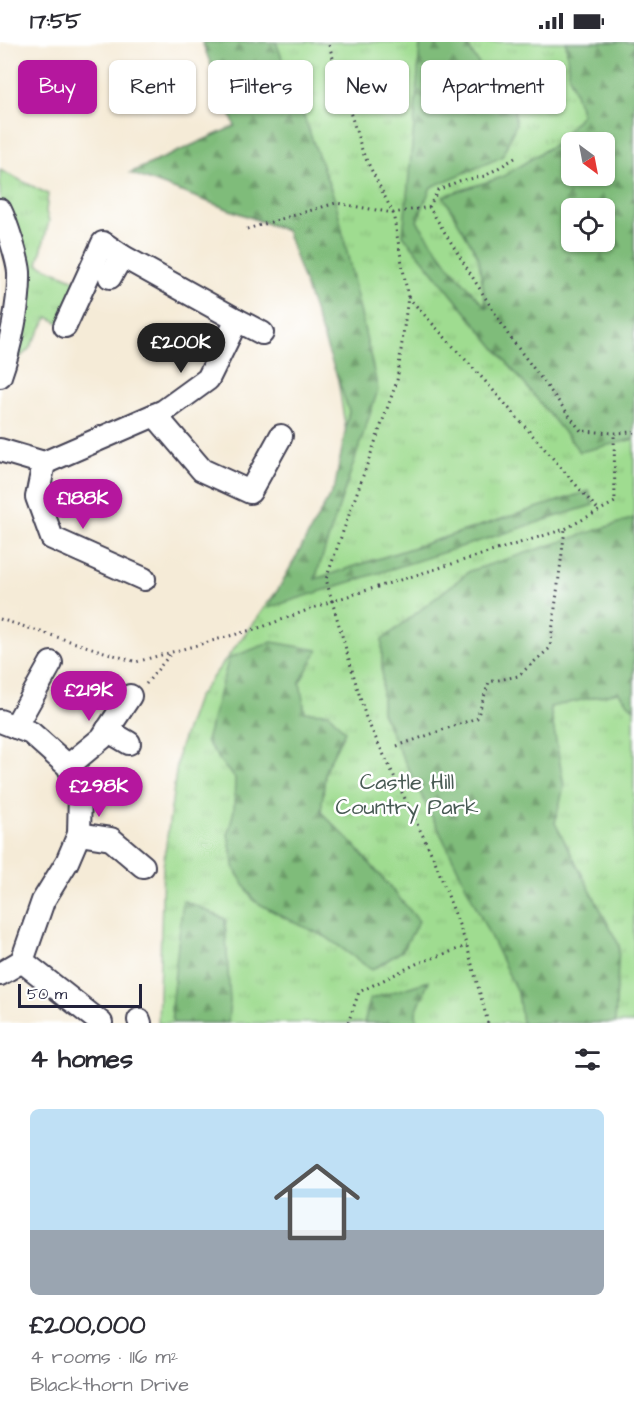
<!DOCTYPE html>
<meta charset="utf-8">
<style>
body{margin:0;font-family:"Architects Daughter",sans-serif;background:#f2f2f3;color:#2b2b33;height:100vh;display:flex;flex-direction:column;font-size:22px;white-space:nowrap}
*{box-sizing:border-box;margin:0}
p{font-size:20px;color:#7c7c81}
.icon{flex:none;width:33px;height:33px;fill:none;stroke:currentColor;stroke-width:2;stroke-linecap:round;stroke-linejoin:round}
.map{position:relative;height:981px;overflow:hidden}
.panel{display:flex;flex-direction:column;background:#fff;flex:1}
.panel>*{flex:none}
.hud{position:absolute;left:18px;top:18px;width:598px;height:54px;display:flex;gap:12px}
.needle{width:39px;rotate:148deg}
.controls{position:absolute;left:561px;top:90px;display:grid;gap:12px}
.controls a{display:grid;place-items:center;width:54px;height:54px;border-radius:9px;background:#fff;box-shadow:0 2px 4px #0004;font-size:30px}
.scale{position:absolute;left:18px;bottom:15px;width:124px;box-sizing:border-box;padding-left:6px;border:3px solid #22223b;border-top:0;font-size:16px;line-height:21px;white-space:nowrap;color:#22223b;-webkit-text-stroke:4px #fff;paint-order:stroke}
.price{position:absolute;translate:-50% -51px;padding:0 14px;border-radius:21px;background:#b5179e;color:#fff;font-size:20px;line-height:39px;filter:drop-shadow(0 2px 3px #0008)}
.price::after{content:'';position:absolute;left:50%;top:36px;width:18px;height:14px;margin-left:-9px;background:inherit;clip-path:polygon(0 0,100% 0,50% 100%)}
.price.on{background:#222;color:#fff}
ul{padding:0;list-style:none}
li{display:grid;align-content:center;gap:12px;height:318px;padding:0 30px}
li span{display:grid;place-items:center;height:186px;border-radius:9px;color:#555}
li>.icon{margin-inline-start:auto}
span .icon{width:108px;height:108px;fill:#fffc;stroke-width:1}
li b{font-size:26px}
h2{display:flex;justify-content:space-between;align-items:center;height:72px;padding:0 30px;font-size:26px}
.pill{padding:0 21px;border-radius:9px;background:#fff;box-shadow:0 2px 4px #0004;font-size:21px;line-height:54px}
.pill.on{background:#b5179e;color:#fff}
.status{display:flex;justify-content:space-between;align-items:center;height:42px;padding:0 30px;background:#fff;direction:ltr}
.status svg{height:16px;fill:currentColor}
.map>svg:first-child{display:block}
.grass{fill:url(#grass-tufts);stroke:#607f66;stroke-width:1.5;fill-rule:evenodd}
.forest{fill:url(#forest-firs);stroke:#506f5a;stroke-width:1.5;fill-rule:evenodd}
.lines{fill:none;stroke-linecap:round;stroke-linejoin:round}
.minor-casing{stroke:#424052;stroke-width:26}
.path{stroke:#424052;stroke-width:3;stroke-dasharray:1.5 4.5;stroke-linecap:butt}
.minor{stroke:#fff;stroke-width:22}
.labels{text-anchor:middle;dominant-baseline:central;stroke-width:5;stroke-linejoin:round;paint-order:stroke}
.park-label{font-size:22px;fill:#485a54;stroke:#fff}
</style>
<div class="status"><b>17:55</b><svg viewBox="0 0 49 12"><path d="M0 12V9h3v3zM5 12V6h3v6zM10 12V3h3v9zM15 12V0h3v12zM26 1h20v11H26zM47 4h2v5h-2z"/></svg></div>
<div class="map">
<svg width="634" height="981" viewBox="0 0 634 981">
<defs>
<pattern id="grass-tufts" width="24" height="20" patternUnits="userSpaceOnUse" patternTransform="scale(1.5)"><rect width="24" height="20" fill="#9fdc90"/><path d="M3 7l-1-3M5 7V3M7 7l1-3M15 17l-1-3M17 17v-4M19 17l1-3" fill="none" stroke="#89bc7d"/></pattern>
<pattern id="forest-firs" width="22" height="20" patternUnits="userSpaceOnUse" patternTransform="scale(1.5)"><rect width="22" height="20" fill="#7fbc7a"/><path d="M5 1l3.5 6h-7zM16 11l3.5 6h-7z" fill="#689865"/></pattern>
</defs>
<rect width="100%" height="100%" fill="#fff"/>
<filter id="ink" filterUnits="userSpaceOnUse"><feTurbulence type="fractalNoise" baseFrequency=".0167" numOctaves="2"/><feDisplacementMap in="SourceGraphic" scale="12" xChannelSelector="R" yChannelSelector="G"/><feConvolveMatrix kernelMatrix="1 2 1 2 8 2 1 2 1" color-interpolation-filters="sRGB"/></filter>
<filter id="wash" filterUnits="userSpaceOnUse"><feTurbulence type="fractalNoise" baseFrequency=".008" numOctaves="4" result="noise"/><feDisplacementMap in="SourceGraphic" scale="24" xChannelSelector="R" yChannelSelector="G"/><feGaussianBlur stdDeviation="1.35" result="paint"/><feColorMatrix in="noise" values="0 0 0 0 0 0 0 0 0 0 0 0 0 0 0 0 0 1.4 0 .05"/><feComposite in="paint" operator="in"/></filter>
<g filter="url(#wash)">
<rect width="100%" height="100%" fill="#f5ebd7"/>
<!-- grass -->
<g class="grass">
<path d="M205,0H634V981H158L163,825L179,708L197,656L297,522L333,466L349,410L332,299L289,190L130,131L235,84L214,19ZM572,100H604V134H572ZM572,166H604V200H572Z"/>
<path d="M0,128L48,152L46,170L49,179L38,222L84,242L65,284L48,275L29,307L2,332L18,257L0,170Z"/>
</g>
<!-- forest -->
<g class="forest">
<path d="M202,0H276L336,161L378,348L315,537L589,449L593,463L268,566L335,444L349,369L286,188L130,131L235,84Z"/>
<path d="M432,0H465L479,22L513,57L516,82L502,115L431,145L417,179L449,224L486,265L478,214L443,154L502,135L555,102L582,72L569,33L566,0H634V397L580,410L403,193L414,84L420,2ZM572,100H604V134H572ZM572,166H604V200H572Z"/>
<path d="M634,476V667L618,650L550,665L564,744L555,781L619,903L615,981H522L518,952L455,821L397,704L382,670V598L470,529Z"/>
<path d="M272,600L318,608L300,640L305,670L329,671L345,689L326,726L321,770L355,804L419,879L402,909L372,928L326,895L287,877L254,859L235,828L228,792L234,768L235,736L224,724L206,699L229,616Z"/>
<path d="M183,858L225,877L230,960L228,981H173L171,966Z"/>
<path d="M429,939L416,970L417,981H364L370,957Z"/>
</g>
</g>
<g filter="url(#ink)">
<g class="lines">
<!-- minor casing -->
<g class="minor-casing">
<g id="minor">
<path d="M0,168C6,180 18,217 19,230C20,260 10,306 0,334"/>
<path d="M110,235L122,214"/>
<path d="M237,278L262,291"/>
<path d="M155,373L202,428L250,450L281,394"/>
<path d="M0,408L44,421L164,369L208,337L237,278L122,214L103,201L65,284"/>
<path d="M44,421L37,455L52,496L144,537"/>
<path d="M0,679L31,691L68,724L80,750L79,792L67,820L43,859L22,919"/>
<path d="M15,685L51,621"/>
<path d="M107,688L129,701"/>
<path d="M68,724L102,696L130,654"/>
<path d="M79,792L111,797L143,824"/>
<path d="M0,932L22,919L101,981"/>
<path d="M139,978L140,981"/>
</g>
</g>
<!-- path -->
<g class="path">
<path d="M429,165L438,148L459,139L485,134L515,116"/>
<path d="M247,187L336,161L393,171L429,165L509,294L581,389L614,391L634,390"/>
<path d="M408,255L485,339L599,469"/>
<path d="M0,577L136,620L262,585L332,559L326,537L397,339L408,255L393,171L363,111L328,0"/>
<path d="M146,642L172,610"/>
<path d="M397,704L477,676L489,640L518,634L550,606L565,487"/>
<path d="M348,981L359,950L416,922L467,904"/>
<path d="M488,981L467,904L435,819L366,676L332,559L565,487L615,460L614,391"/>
</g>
<!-- minor -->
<use href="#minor" class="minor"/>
</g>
</g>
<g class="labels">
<!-- park labels -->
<g class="park-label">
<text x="407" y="740">Castle Hill<tspan x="407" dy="25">Country Park</tspan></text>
</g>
</g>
</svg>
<div class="controls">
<a><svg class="needle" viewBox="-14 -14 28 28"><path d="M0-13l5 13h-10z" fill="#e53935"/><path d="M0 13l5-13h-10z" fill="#7c7c81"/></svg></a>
<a><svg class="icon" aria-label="locate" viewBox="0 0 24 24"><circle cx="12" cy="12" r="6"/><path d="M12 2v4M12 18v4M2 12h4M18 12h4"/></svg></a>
</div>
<div class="scale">50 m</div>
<b class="price on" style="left:181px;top:332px">£200K</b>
<b class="price" style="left:83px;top:488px">£188K</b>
<b class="price" style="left:89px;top:680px">£219K</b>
<b class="price" style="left:99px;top:776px">£298K</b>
<div class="hud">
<a class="pill on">Buy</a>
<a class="pill">Rent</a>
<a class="pill">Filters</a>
<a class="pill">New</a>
<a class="pill">Apartment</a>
</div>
</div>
<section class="panel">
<h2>4 homes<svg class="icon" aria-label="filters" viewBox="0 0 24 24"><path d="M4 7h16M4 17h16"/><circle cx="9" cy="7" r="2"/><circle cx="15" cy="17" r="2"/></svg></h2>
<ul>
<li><span style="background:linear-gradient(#bfe0f5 65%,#9aa5b1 0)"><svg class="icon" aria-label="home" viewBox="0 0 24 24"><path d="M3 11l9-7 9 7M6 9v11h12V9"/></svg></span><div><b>£200,000</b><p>4 rooms · 116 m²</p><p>Blackthorn Drive</p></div></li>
</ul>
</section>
